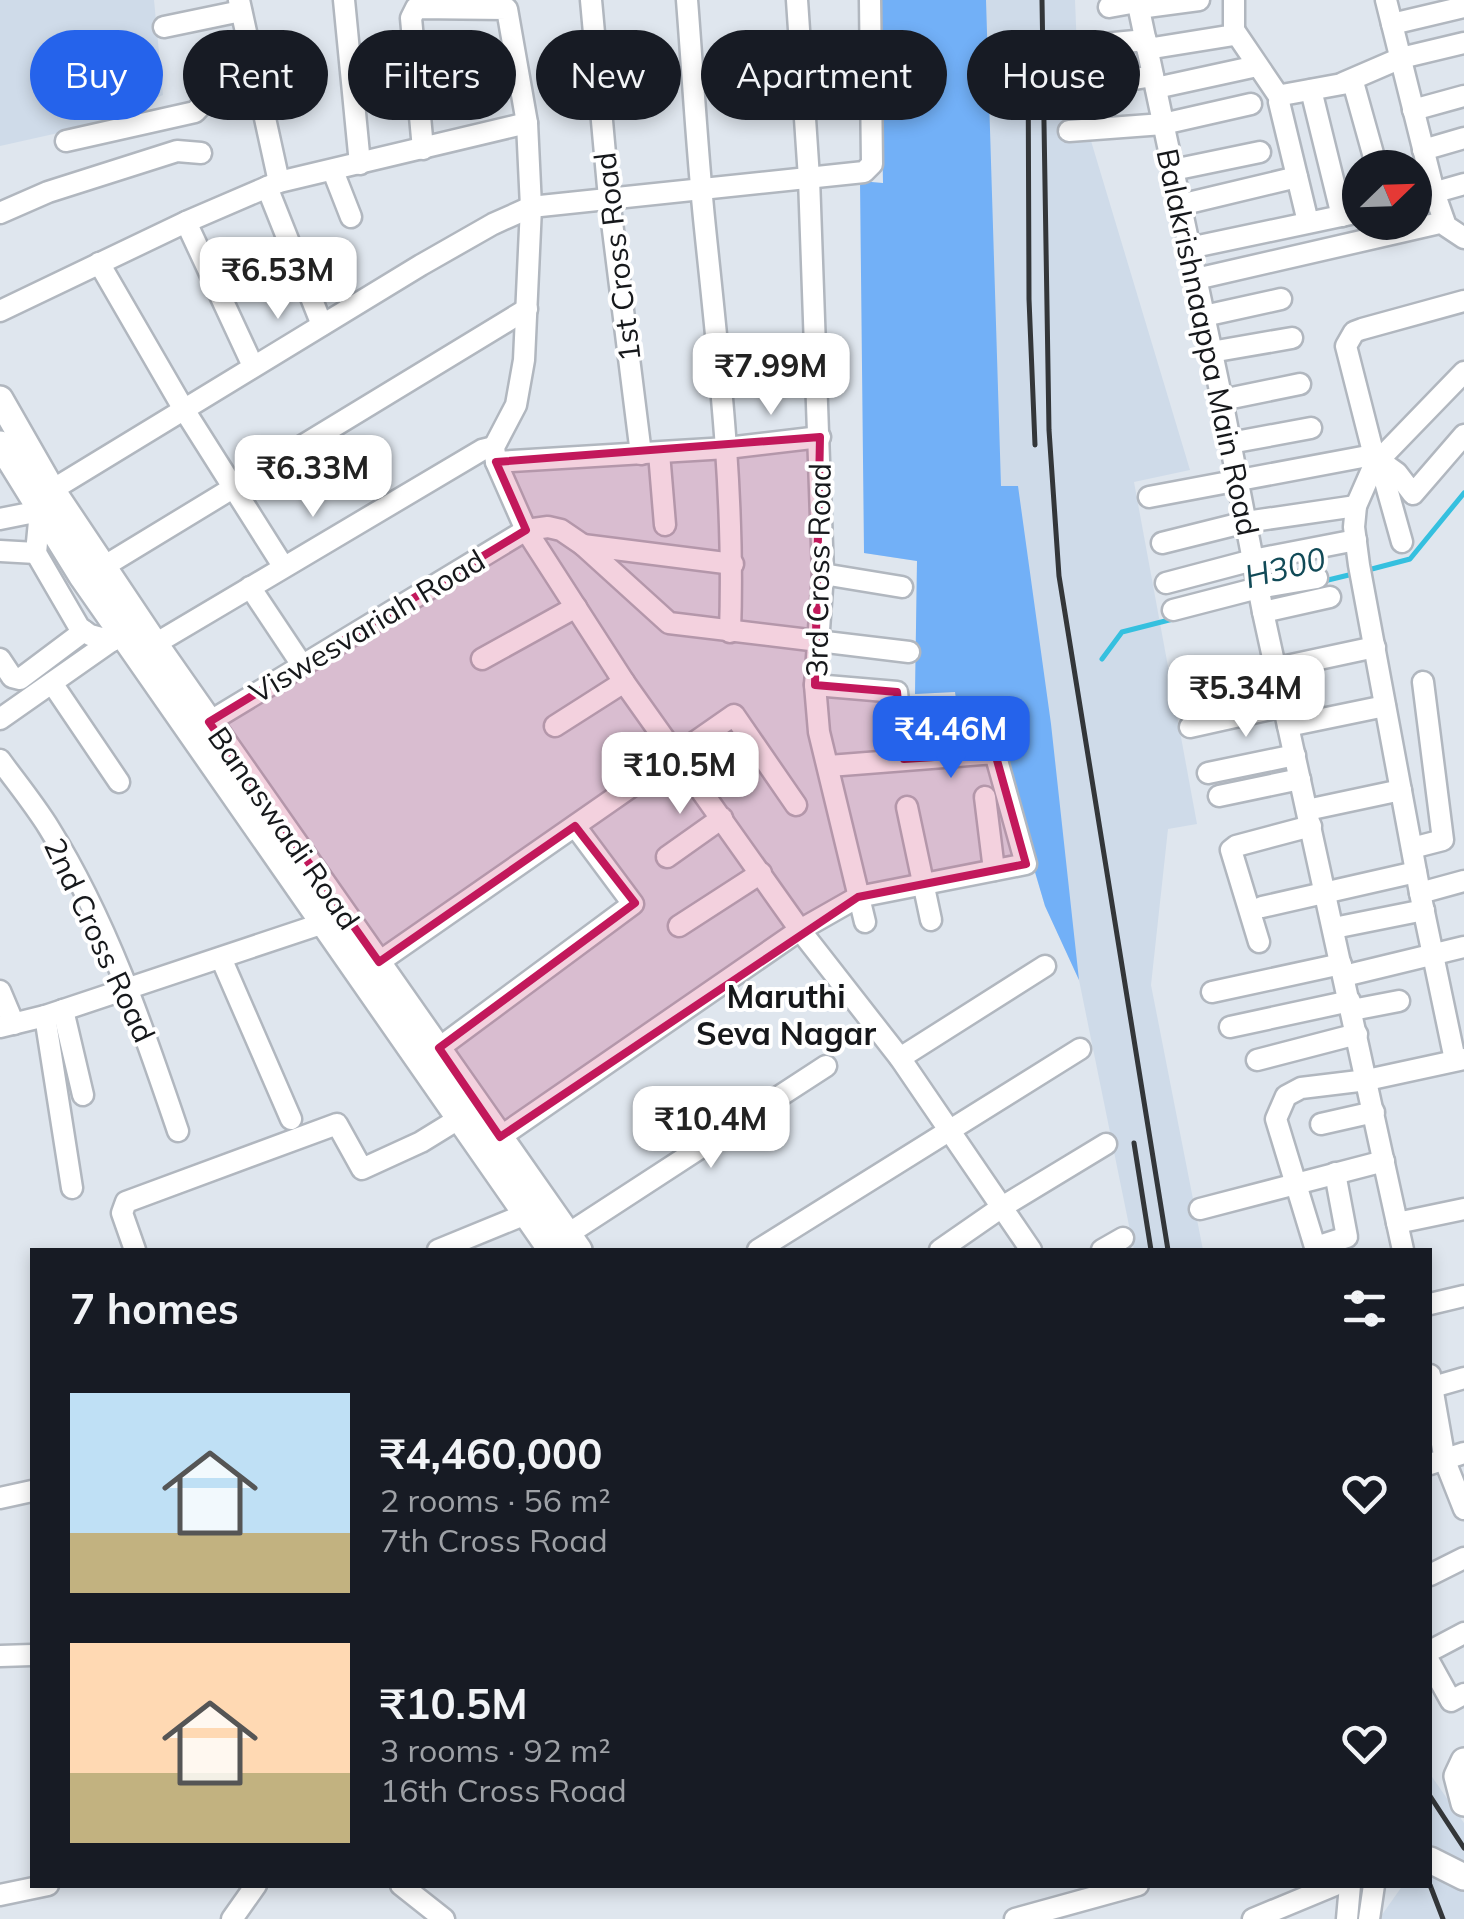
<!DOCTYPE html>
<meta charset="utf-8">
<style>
body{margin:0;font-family:Mulish,sans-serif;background:#20242c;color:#f1f3f6;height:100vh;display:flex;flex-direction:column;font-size:38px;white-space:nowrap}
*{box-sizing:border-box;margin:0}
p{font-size:32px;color:#9ea1a6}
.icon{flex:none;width:55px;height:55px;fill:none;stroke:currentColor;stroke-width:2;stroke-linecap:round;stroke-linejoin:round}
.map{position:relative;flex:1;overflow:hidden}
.drawer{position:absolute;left:30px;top:1248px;width:1402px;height:640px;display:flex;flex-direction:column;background:#171b24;border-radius:0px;box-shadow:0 5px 15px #0003}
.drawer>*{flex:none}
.top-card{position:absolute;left:30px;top:30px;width:1405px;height:90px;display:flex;gap:20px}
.needle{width:65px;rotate:67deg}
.buttons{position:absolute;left:1342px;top:150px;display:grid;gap:20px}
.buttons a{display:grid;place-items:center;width:90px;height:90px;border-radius:50%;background:#171b24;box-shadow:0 5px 15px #0003;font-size:50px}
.price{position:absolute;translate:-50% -85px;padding:0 22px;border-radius:20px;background:#fff;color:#222;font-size:32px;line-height:65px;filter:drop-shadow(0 2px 5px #0008)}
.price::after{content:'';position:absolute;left:50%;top:60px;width:30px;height:22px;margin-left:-15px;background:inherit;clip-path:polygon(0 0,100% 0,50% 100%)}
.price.selected{background:#2563eb;color:#fff}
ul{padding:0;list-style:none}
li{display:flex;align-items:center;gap:30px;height:250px;padding:0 40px}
li span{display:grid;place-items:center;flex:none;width:280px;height:200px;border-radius:0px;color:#555}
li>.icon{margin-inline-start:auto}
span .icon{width:120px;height:120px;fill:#fffc;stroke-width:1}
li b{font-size:42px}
h2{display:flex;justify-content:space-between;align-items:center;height:120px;padding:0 40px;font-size:42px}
.pill{padding:0 35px;border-radius:45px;background:#171b24;box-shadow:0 5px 15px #0003;font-size:35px;line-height:90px}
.pill.selected{background:#2563eb;color:#fff}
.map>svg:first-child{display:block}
.built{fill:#cfdbe9}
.forest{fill:#72b0f7}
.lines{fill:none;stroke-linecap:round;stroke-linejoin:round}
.stream{stroke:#35c0df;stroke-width:5}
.minor-casing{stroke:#b1b7bf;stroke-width:25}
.major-casing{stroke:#b1b7bf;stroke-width:30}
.minor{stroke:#fff;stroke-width:20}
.major{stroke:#fff;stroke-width:25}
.rail{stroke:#333639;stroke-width:5}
.marked{fill:#c2185b;fill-opacity:0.2;stroke:#c2185b;stroke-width:8;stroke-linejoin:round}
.labels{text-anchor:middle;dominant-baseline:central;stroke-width:8;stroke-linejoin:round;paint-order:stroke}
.street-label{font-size:30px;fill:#16181b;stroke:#fff}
.water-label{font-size:32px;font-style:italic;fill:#114a57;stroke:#fff}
.neighbourhood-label{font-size:32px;font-weight:bold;fill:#16181b;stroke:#fff}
</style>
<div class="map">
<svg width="1464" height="1919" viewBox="0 0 1464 1919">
<rect width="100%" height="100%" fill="#dfe6ee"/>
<!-- built -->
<g class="built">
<path d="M0,0H154L163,95L94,125L0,146Z"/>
<path d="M880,0H1075L1079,101L1190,470L1134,482L1197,824L1168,829L1151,985L1203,1250H1134L1079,980L1045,906L999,750L964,749L955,692L915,694L917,561L864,553L883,183Z"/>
<path d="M1430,1774L1464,1823V1919H1379L1403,1885H1430Z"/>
</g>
<!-- forest -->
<path class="forest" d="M880,0H986L1001,486H1018L1051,724L1079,980L1045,906L999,750L964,749L955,692L915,694L917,561L864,553L860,181L883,183Z"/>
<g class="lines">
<!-- stream -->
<g class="stream">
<path d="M1368,570L1410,559L1464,493"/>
<path d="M1324,581L1357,573"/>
<path d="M1102,659L1122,632L1173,619"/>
</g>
<!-- minor casing -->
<g class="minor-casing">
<g id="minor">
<path d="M239,0L279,182"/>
<path d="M344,0L360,164"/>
<path d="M591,0L609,198L641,454"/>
<path d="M687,0C693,76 697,152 705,228C719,363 735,496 730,632"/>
<path d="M797,0L809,178L823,574L815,685L819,732L865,922"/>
<path d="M1137,0L1222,400L1263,612L1403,1250"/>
<path d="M1386,0L1434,192L1446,226L1464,238"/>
<path d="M1109,7L1137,2"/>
<path d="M1139,8L1199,0"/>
<path d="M1392,24L1464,7"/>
<path d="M164,27L241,11"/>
<path d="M1236,33L1280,98"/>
<path d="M1071,47L1146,40"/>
<path d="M1147,49L1234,35V0"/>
<path d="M1343,83L1401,58L1464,43"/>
<path d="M1156,88L1257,66"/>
<path d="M1073,89L1153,76"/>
<path d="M1311,90L1342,216"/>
<path d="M1413,110L1464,96"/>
<path d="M1069,131L1163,124L1251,104"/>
<path d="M66,141L195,112L211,95L258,88"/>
<path d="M423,149L411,18L416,8L507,9L527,123L531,207L524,360L516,405L494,447L496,462L526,530L624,682L800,930L900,1058L1031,1250"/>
<path d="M1423,150L1464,138"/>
<path d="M1173,170L1260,152"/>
<path d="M333,171L351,217"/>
<path d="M267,187L322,325"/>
<path d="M1415,198L1464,184"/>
<path d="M1180,205L1297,177"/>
<path d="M0,213L48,192L177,151L201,153"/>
<path d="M186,222L253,366"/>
<path d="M1308,222L1279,102L1282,95L1353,82L1377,168"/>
<path d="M1189,248L1360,212"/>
<path d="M99,263L183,408L283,566"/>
<path d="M1196,279L1444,222"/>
<path d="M0,311L186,222L279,182L527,123"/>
<path d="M1204,316L1281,299"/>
<path d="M1211,352L1292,338"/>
<path d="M1222,400L1300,384"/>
<path d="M1230,443L1311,428"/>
<path d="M659,453L665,525"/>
<path d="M1379,460L1397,473L1413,494L1464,435"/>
<path d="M1379,460L1402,542"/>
<path d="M496,462L727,448L820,437"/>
<path d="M1374,465L1464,372"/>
<path d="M52,490L421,265L493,224L531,207L864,172L872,164L870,0"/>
<path d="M1149,497L1373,455"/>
<path d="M0,519L40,511L36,553L79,627L90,635L112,641"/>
<path d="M1162,543L1246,522L1356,506"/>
<path d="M583,545L733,564"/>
<path d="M0,551L36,553"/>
<path d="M103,567L527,309"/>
<path d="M823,574L902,587"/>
<path d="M1166,583L1253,560L1356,540"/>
<path d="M250,587L302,665"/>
<path d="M1173,610L1258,588L1317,578"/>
<path d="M1263,612L1330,597"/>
<path d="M155,644L482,450L494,447"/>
<path d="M0,659L12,677L20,679L84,631"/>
<path d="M482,659L576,607"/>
<path d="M52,683L119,782"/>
<path d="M815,685L897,692L904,759"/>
<path d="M1189,687L1375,647"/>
<path d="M0,719L117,637"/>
<path d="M209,722L526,530L548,527L561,530L583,545L669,623L909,652"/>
<path d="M555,726L624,682"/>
<path d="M1288,726L1385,706"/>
<path d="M1190,727L1284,706"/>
<path d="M0,760C16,782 34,804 49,828C107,921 143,1028 178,1131"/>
<path d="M1208,773L1295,755"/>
<path d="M1219,796L1300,779"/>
<path d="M985,797L994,870"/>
<path d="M907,807L931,920"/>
<path d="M1307,810L1401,790"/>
<path d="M1412,848L1443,840L1423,682"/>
<path d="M667,857L722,818"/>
<path d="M1420,893L1464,881"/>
<path d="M1262,907L1416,872"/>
<path d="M679,926L761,873"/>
<path d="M1334,928L1424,910"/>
<path d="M1259,942L1231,850L1236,846L1311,826"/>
<path d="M221,958L291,1119"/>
<path d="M379,962L734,715L796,805"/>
<path d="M1344,976L1464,947"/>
<path d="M0,991L14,1024"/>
<path d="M1212,992L1341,964"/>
<path d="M63,1010L83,1095"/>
<path d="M1352,1010L1399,1001"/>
<path d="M45,1016L72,1188"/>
<path d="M0,1027L45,1016L336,919"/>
<path d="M1230,1027L1350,1001"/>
<path d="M439,1048L633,904L575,826"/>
<path d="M900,1058L1045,966"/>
<path d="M1257,1060L1357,1034"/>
<path d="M1455,1060L1420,893L1359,565L1354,527L1356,506L1374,465L1372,448L1346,346L1354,332L1362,329L1464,301"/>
<path d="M1321,1124L1374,1112"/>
<path d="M500,1137L800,930L858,897L1026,864L995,753L829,766"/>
<path d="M1200,1209L1384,1161"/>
<path d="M1397,1223L1464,1209"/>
<path d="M568,1234L826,1066"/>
<path d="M1316,1247L1347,1237L1335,1173"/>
<path d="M135,1250L122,1213L126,1202L337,1124L362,1169L421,1142L460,1118"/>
<path d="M438,1250L526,1214"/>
<path d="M758,1250L1080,1049"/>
<path d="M940,1250L1002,1207L1106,1144"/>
<path d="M1102,1250L1123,1238"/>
<path d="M1316,1250L1276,1119L1286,1096L1301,1088L1367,1080L1464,1059"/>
<path d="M1430,1304L1464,1296"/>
<path d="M1430,1375L1445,1461L1464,1509"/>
<path d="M1433,1387L1464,1378"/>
<path d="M1430,1464L1464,1453"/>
<path d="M0,1498L32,1491"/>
<path d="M1430,1575L1464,1558"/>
<path d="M1430,1651L1464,1633"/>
<path d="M0,1656L32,1655"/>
<path d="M1430,1663L1451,1701L1464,1694"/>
<path d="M401,1885L444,1919"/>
<path d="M0,1895L48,1885"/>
<path d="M232,1919L256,1885"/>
<path d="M1015,1919L1138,1885"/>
<path d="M1253,1919L1335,1885"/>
<path d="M1347,1919L1350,1885"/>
<path d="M1369,1919L1374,1885"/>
</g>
</g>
<!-- major casing -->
<g class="major-casing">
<g id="major">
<path d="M0,399L52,490L155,644L579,1250"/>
<path d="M0,444L81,575L551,1250"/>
<path d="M1464,1761L1457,1776L1464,1803"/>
<path d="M1430,1860L1464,1877"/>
</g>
</g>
<!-- minor -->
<use href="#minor" class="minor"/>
<!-- major -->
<use href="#major" class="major"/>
<!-- rail -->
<g class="rail">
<path d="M1042,0L1049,430L1059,576L1168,1250"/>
<path d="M1028,35L1029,299L1035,445"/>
<path d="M1134,1143L1151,1250"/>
<path d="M1430,1796L1464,1848"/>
<path d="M1430,1885L1443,1919"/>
</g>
</g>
<!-- marked area -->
<path class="marked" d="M820,437L815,685L897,692L904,759L995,753L1026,864L858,897L500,1137L439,1048L635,903L575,826L379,962L209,722L526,530L496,462Z"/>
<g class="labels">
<!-- street labels -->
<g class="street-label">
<text transform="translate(617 257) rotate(-97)">1st Cross Road</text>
<text transform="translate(1208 342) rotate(78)">Balakrishnaappa Main Road</text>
<text transform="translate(818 570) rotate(-89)">3rd Cross Road</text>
<text transform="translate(367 626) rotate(-31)">Viswesvariah Road</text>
<text transform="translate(284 828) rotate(55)">Banaswadi Road</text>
<text transform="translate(100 940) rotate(65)">2nd Cross Road</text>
</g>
<!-- water labels -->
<g class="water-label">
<text transform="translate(1285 567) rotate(-14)">H300</text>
</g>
<!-- neighbourhood labels -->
<g class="neighbourhood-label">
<text x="786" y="996">Maruthi<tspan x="786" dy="37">Seva Nagar</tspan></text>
</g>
</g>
</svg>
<div class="buttons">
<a><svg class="needle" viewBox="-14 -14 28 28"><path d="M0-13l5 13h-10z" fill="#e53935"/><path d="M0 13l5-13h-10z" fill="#9ea1a6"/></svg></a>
</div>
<b class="price" style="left:278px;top:322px">₹6.53M</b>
<b class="price" style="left:771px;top:418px">₹7.99M</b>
<b class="price" style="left:313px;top:520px">₹6.33M</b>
<b class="price" style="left:1246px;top:740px">₹5.34M</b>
<b class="price selected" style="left:951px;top:781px">₹4.46M</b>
<b class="price" style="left:680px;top:817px">₹10.5M</b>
<b class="price" style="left:711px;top:1171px">₹10.4M</b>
<div class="top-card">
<a class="pill selected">Buy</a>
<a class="pill">Rent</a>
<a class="pill">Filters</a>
<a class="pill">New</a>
<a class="pill">Apartment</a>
<a class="pill">House</a>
</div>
<section class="drawer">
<h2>7 homes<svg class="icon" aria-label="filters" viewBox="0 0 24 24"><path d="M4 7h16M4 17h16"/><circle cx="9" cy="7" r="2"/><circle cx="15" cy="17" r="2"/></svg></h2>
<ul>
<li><span style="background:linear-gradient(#bfe0f5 70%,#c2b280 0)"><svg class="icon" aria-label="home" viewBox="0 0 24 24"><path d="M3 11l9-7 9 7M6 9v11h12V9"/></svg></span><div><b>₹4,460,000</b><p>2 rooms · 56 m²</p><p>7th Cross Road</p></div><svg class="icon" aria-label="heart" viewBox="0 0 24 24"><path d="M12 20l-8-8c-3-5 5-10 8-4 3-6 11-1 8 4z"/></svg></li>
<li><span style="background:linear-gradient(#ffd9b3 65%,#c2b280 0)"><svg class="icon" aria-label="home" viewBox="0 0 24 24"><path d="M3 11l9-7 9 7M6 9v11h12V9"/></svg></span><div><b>₹10.5M</b><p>3 rooms · 92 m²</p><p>16th Cross Road</p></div><svg class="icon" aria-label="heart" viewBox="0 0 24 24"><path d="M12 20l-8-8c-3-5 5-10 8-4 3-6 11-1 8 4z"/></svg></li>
</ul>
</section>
</div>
